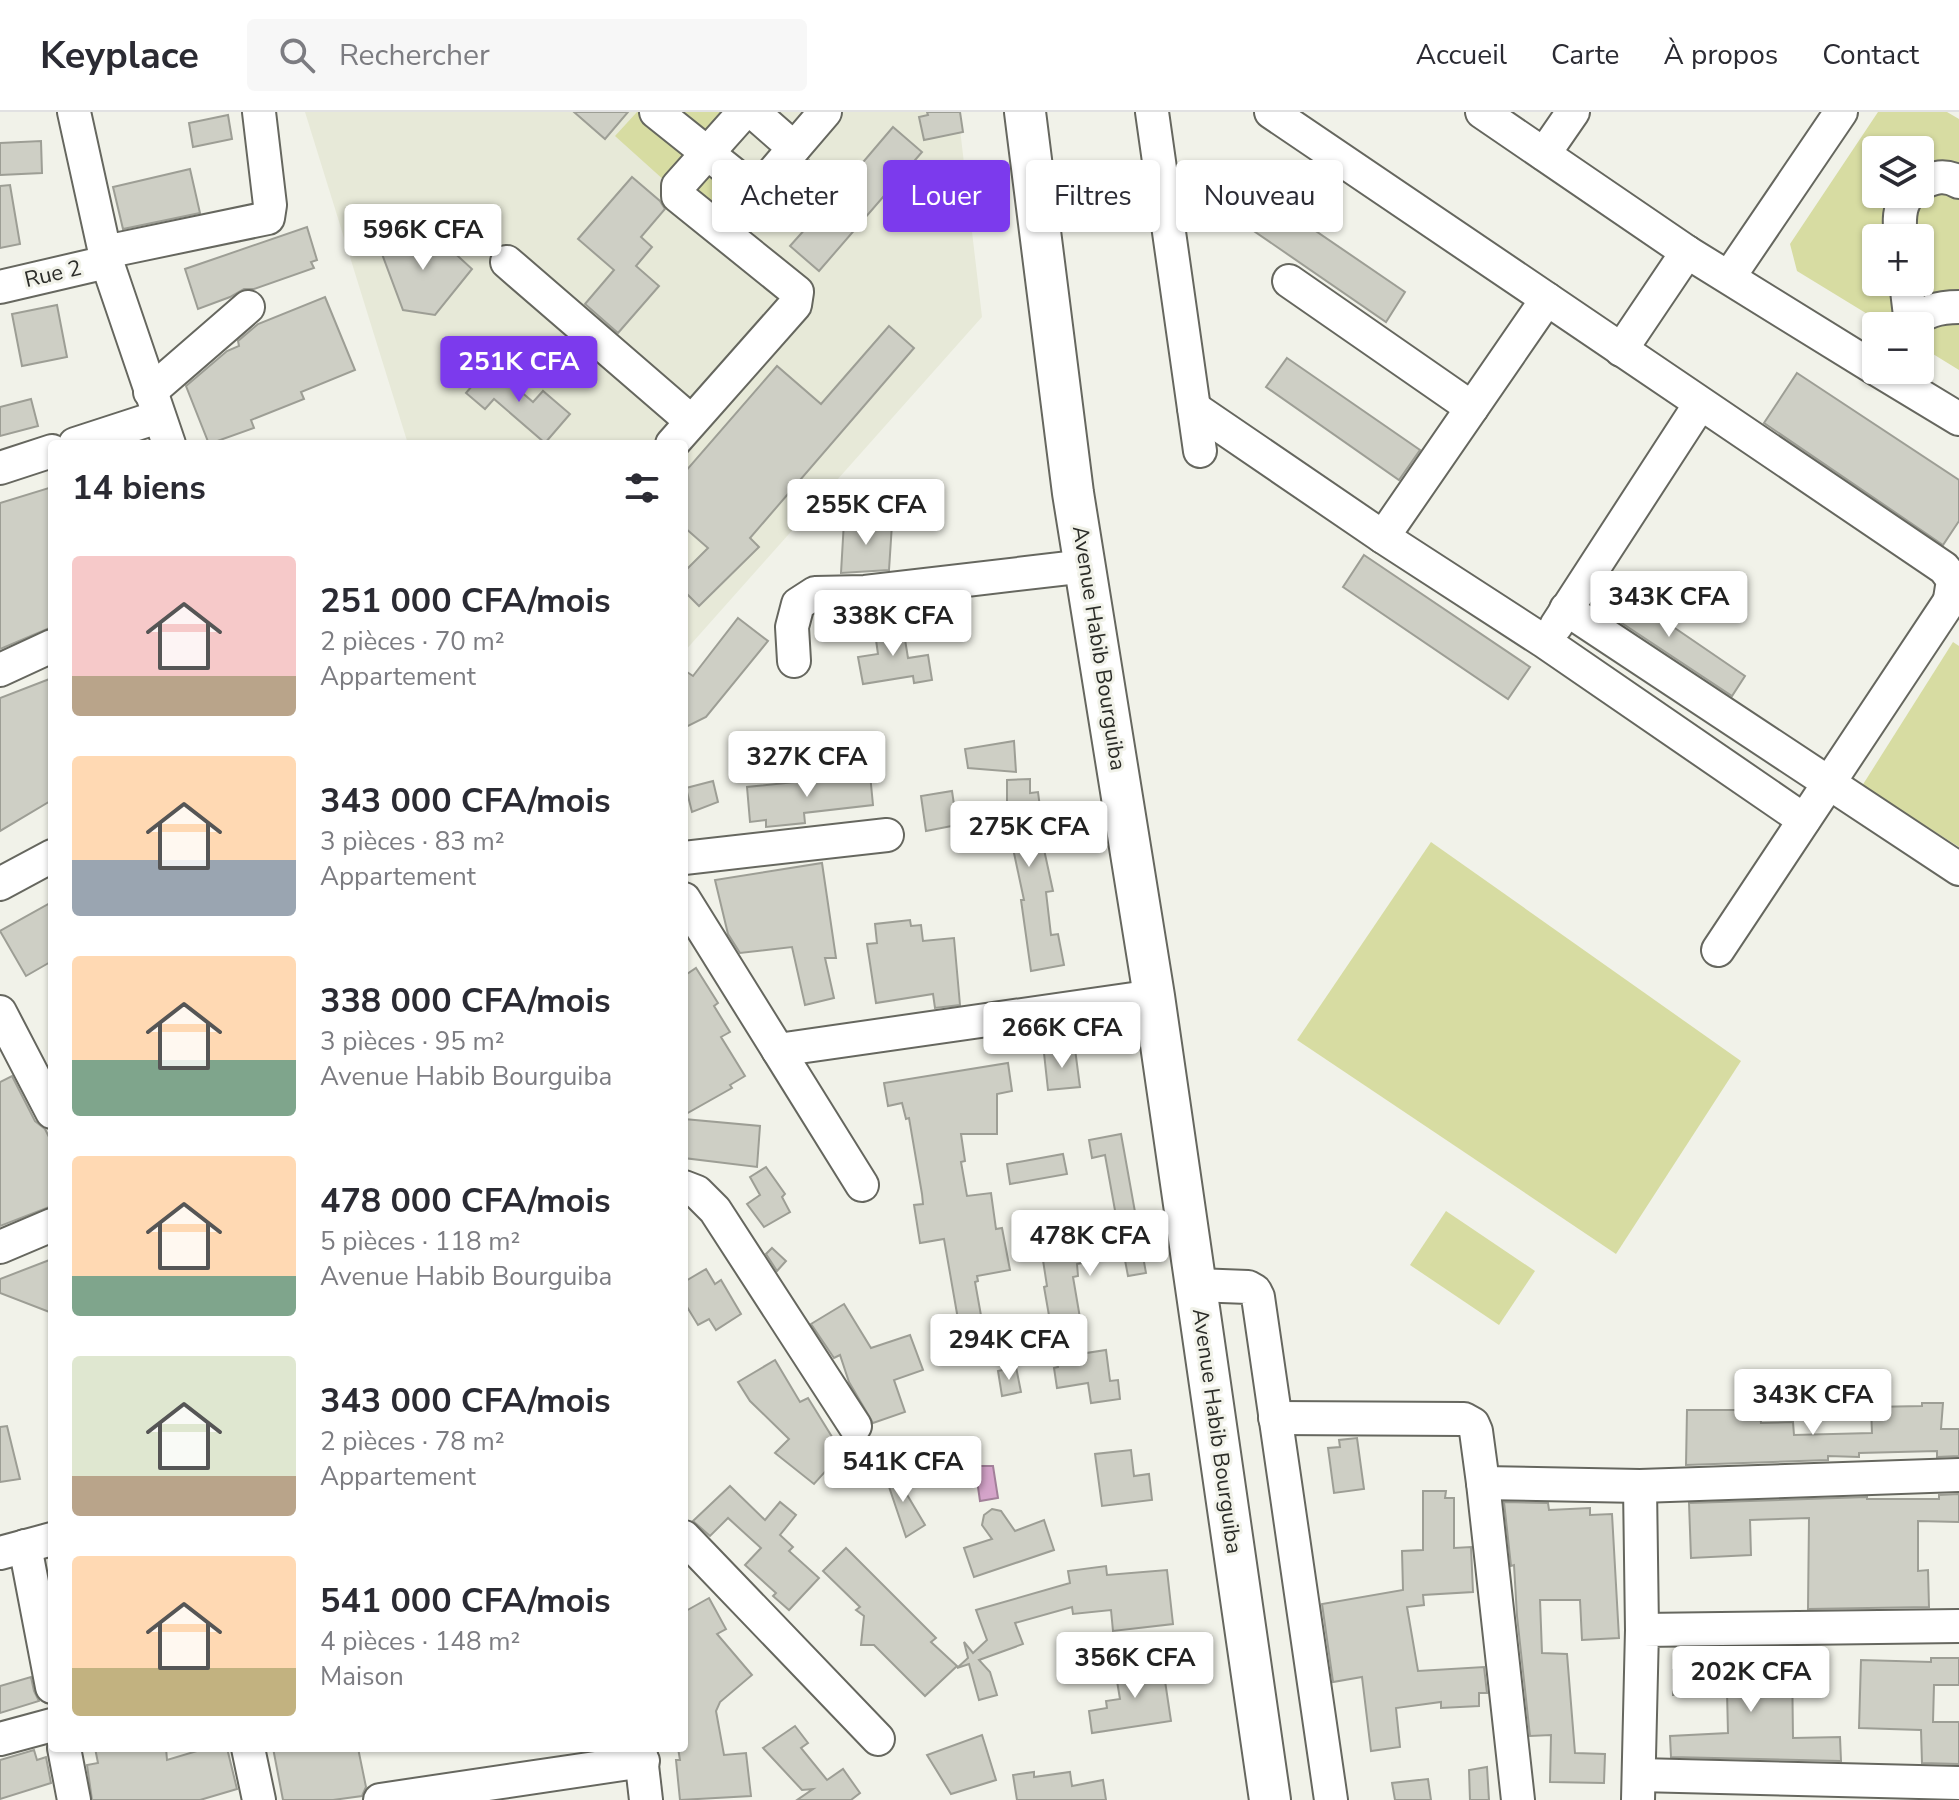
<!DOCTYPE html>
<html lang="fr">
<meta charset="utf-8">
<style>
body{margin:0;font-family:"Nunito Sans",sans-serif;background:#f7f7f7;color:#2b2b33;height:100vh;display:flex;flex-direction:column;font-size:30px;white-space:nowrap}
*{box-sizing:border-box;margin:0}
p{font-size:26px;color:#7c7c81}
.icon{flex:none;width:44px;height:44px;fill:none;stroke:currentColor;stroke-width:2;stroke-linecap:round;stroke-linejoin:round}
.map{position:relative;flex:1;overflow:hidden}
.panel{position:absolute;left:48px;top:328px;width:640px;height:1312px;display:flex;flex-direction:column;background:#fff;border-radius:8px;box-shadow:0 2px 6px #0004}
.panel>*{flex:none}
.hud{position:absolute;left:712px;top:48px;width:760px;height:72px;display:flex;gap:16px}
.tools{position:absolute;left:1862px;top:24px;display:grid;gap:16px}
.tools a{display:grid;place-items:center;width:72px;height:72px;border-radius:8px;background:#fff;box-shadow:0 2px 6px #0004;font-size:40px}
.price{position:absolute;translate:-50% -68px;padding:0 18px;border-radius:8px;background:#fff;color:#222;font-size:26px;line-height:52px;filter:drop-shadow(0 2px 4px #0008)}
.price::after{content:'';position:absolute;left:50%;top:48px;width:24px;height:18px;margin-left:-12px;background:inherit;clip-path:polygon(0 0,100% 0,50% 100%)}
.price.active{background:#7c3aed;color:#fff}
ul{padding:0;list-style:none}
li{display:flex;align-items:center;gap:24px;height:200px;padding:0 24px}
li span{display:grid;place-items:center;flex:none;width:224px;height:160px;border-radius:8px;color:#555}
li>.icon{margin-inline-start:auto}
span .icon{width:96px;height:96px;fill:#fffc;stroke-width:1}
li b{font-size:34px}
h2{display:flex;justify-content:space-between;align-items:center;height:96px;padding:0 24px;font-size:34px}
.pill{padding:0 28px;border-radius:8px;background:#fff;box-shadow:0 2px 6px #0004;font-size:28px;line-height:72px}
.pill.active{background:#7c3aed;color:#fff}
header{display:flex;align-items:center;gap:48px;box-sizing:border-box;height:112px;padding:0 40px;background:#fff;border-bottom:2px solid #e1e1e2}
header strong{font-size:38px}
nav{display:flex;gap:44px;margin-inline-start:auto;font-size:28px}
.search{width:560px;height:72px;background:#f7f7f7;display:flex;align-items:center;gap:20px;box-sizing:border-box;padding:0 28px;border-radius:8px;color:#7c7c81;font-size:30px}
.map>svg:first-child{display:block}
.built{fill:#e7e9d8}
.green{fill:#d7dca2;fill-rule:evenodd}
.water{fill:#d5a4ca;stroke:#a28099;stroke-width:2}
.building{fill:#cecfc5;stroke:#9d9e95;stroke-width:2}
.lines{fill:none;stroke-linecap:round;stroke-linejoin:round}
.minor-casing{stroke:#66675f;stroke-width:36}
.major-casing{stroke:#66675f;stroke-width:44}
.minor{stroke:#fff;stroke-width:32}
.major{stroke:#fff;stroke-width:40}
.labels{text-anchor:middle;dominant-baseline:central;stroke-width:6;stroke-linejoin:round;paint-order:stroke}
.street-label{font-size:22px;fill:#2b2c28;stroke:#f1f2e9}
</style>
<header>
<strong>Keyplace</strong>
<div class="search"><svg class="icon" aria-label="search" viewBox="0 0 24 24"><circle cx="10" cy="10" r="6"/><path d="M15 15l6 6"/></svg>Rechercher</div>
<nav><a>Accueil</a><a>Carte</a><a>À propos</a><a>Contact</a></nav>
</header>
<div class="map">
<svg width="1959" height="1688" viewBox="0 0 1959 1688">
<rect width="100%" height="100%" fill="#f1f2e9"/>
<!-- built -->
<path class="built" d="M305,0H958L982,205L684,540V332H408Z"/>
<!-- green -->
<g class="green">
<path d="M637,0H642L689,42L665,69L615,24Z"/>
<path d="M679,0H728L709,21L700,18Z"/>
<path d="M1878,0H1947L1959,7V258L1920,234V214H1887L1797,159L1790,132ZM1876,38H1920V82H1876ZM1876,126H1920V170H1876Z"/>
<path d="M706,57L739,78L726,102L693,82Z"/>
<path d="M1953,530L1959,534V735L1862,674Z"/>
<path d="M1431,730L1741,949L1616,1142L1297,928Z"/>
<path d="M1446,1099L1535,1159L1499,1213L1410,1153Z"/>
</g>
<!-- water -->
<path class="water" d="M975,1354H993L998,1386L980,1389Z"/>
<!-- building -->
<g class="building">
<path d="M574,0H628L605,27Z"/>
<path d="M927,0H960L963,20L924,28L919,5L928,3Z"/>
<path d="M228,3L232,27L193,35L189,11Z"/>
<path d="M893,15L922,40L819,159L790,134L807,115L768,96L809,48L836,82Z"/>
<path d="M41,29L42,61L0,63V31Z"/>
<path d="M190,57L200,101L123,117L113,75Z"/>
<path d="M632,65L660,89L665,97L641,125L652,135L636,154L659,174L618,221L585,192L614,158L578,127Z"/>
<path d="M10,73L20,132L0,136V74Z"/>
<path d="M1269,87L1405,180L1386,210L1248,115Z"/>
<path d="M307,115L317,148L311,150L314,156L254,177H244L230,185L198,197L185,157Z"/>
<path d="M423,116L425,123L438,134L448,135L472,157L435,203L403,198L379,134Z"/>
<path d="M325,185L355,258L301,280L304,287L251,308L254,316L209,332L186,274L227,239L239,234L238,229L258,212Z"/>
<path d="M57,193L67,245L22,254L12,202Z"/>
<path d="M889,214L914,236L750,426L759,435L699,494L684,479V460L708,436L684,415V361L777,254L821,292Z"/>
<path d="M1287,246L1420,338L1399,368L1266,275Z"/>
<path d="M490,253L533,290L543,279L570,302L545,331L494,287L485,297L466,281Z"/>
<path d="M1797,261L1959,368V409L1943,433L1764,311Z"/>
<path d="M31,287L38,314L0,324V295Z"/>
<path d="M52,375V515L0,537V391Z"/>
<path d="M844,409L892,412L889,458L841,461Z"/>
<path d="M1364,443L1530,555L1508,587L1343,475Z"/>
<path d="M1609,471L1745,564L1732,584L1593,492Z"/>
<path d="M738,506L768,529L706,605L684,616V558L693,564Z"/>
<path d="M902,509L908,546L928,543L932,568L914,571L913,564L863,572L858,545L878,542L874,514Z"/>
<path d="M52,566V688L0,719V586Z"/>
<path d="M1014,629L1016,660L968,656L965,637Z"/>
<path d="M870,662L873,693L804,701L805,711L766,715V708L750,710L747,675Z"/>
<path d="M1030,667V681L1038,680L1043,718L1040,719L1053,779L1046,780L1051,823L1058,822L1064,853L1031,859L1021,788H1024L1011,727L987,729L984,701L1007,698V668Z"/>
<path d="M713,669L718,690L692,700L686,676Z"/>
<path d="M952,679L957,713L926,719L921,684Z"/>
<path d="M822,751L836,846H825L834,886L805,893L792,835L740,841L728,822L715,768Z"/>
<path d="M52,790V849L26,864L0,819Z"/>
<path d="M910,808L911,814L921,813L923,829L954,826L960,893L935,896L933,882L876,891L867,832L877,831L875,812Z"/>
<path d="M696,856L718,891L714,894L730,920L721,925L745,964L730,973L732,976L684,1003V864Z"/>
<path d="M1075,937L1080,975L1048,978L1044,941Z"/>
<path d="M1008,951L1012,979L997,982V1022H961L965,1049L961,1050L967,1084L991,1081L996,1117L1002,1116L1010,1158L977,1164L978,1169L975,1170L982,1209L959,1213L944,1127L920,1131L914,1093L923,1092L922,1082L909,1006L906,1007L902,991L888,994L884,971Z"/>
<path d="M12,964L35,1009L45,1017L52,1031V1094L0,1114V970Z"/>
<path d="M684,1007L760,1014L757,1055L684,1046Z"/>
<path d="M1121,1022L1146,1161L1128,1164L1124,1143L1077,1152L1078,1164L1073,1165L1086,1241L1106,1238L1110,1269L1118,1268L1120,1287L1091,1291L1088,1271L1057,1276L1054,1256L1058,1255L1044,1175L1047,1174L1040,1129L1118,1115L1105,1043L1092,1046L1089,1028Z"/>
<path d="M1063,1042L1067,1062L1010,1072L1007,1052Z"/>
<path d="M766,1055L785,1082L782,1085L790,1100L764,1115L747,1092L760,1083L750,1065Z"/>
<path d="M772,1136L786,1149L777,1159L766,1142Z"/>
<path d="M52,1147V1201L0,1181V1167Z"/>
<path d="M706,1157L715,1172L721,1168L741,1202L716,1218L709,1207L698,1213L684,1190V1170Z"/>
<path d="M844,1192L871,1236L910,1223L923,1258L894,1268L905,1300L873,1311L849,1270L840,1243L834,1246L811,1212Z"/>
<path d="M775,1248L800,1290L808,1286L842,1341L814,1372L775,1341L789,1327L750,1289L738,1270Z"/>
<path d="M1016,1255L1021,1280L1002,1284L998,1259Z"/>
<path d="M1922,1291H1943L1941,1317H1959V1344L1937,1345V1339L1859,1341V1345L1828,1344V1348L1686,1353L1687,1298H1760L1761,1311L1793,1310L1794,1323L1872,1321L1871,1295L1922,1294Z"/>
<path d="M7,1314L20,1367L0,1370V1315Z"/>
<path d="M1357,1326L1364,1377L1334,1381L1328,1336L1340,1335L1339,1328Z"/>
<path d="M1131,1338L1134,1364L1149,1362L1152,1388L1102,1394L1095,1342Z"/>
<path d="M890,1354L925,1413L906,1425L883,1357Z"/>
<path d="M730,1374L765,1408L780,1390L796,1403L780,1423L793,1435L789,1439L819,1466L789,1498L773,1484L776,1481L745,1453L761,1436L728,1406L710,1424L693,1409Z"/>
<path d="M1423,1379H1446L1445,1386H1454V1436L1471,1435L1473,1480L1423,1483L1424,1493L1407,1495L1418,1559L1484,1555L1487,1581H1479V1594L1441,1596V1590L1396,1596L1400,1635L1371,1639L1362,1565L1333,1570L1322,1492L1403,1478L1402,1439L1423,1438Z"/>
<path d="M1959,1382V1410L1918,1409V1459L1928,1458L1929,1495L1808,1497L1809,1406L1750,1408L1751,1443L1691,1446L1689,1391L1867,1385V1387H1939V1383Z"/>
<path d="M1504,1390L1548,1391L1549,1398L1590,1396V1403L1612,1402L1619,1526L1582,1528L1580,1488H1540L1542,1541L1567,1542L1575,1641L1605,1642L1604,1671L1550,1670L1551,1623L1530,1624L1517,1504L1514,1453L1511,1454Z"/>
<path d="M992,1397L1001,1399L1015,1419L1044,1408L1054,1438L974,1465L964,1436L992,1427L982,1413L984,1403Z"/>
<path d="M846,1436L936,1526L931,1530L957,1554L925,1584L874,1533H861L864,1504L856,1498L860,1495L823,1459Z"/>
<path d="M1106,1454L1107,1463L1167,1458L1173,1512L1113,1519L1111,1498L1073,1502L1072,1495L1015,1511L1023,1532L979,1548L990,1560L997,1583L979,1588L969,1552L957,1556L968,1546L964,1530L973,1541L987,1528L976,1498L1070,1471L1068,1459Z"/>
<path d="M709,1486L726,1517L717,1522L752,1563L720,1590L716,1599L724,1643L746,1641L751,1684L680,1688L676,1648H680L678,1636H684V1500Z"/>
<path d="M1727,1546H1792L1793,1626L1840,1625L1841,1649L1671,1645L1670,1624L1728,1621L1727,1580H1691V1583H1673V1558H1727Z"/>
<path d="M1931,1546H1959V1573H1934L1933,1610H1959V1652L1922,1651L1921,1618L1859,1616L1861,1548L1931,1550Z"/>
<path d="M1162,1549L1171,1609L1092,1621L1089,1599L1107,1596L1106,1589L1120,1587L1115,1557Z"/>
<path d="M31,1565L34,1579L39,1589L0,1601V1574Z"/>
<path d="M795,1614L808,1631L801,1636L827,1668L843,1657L860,1681L851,1688H797L813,1677L802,1678L763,1636Z"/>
<path d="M982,1623L996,1668L951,1682L927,1643Z"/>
<path d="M95,1636H166L167,1648L207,1636H227L237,1677L200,1688H92L87,1653L98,1651Z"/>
<path d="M273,1636H358L366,1675L362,1684L333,1688H283Z"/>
<path d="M34,1638L37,1648L46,1645L51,1671L0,1687V1648Z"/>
<path d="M1487,1655L1489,1688H1470L1469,1658Z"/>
<path d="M1034,1660V1665L1070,1660L1072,1674L1103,1668L1106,1688H1017L1013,1663Z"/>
<path d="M1428,1667L1431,1688H1395L1392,1671Z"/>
</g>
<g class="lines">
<!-- minor casing -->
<g class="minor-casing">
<g id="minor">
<path d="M74,0L107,150L169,332"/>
<path d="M656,0L756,80"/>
<path d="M753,0L794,36"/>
<path d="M1152,0L1200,339"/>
<path d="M1271,0L1944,456L1953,468L1950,487"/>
<path d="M1482,0L1687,140L1876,257"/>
<path d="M1544,42L1573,0"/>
<path d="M1920,72C1934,65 1945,62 1959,70"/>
<path d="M723,119L825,0"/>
<path d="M1901,126C1899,111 1898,94 1909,82"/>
<path d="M105,140L268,106L270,93L259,0"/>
<path d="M507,150L691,309"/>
<path d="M1729,165L1841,0"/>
<path d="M1289,169L1472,296"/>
<path d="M1906,170L1911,212"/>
<path d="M0,175L107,150"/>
<path d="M1909,214C1924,199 1938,195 1959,195"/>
<path d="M1621,238L1687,140"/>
<path d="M1878,258L1959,307"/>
<path d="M150,280L248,195"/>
<path d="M1194,296L1383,425L1545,530L1804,708"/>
<path d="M75,332L158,305"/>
<path d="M672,332L795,193L797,180L678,84V74L744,0"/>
<path d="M0,356L52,339"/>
<path d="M1383,425L1547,187"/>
<path d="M1566,497L1959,757"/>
<path d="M1556,514L1700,292"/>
<path d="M794,549L792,515L798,492L815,481L865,480L1086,454"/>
<path d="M0,558L52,534"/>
<path d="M684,746L887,723"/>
<path d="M0,772L52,744"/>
<path d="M684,787L862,1073"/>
<path d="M1718,838L1959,475"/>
<path d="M0,900L52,1000"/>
<path d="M778,938L1154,884"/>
<path d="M684,1075L697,1080L715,1098L855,1314"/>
<path d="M0,1135L52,1113"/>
<path d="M1196,1173L1248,1175L1255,1179L1258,1185L1331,1688"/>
<path d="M1275,1306L1464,1307L1473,1312L1476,1319L1483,1371L1518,1688"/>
<path d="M1483,1371L1640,1374L1959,1363"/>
<path d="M1640,1374L1642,1518"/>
<path d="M684,1425L878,1627"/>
<path d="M25,1434L52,1575"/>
<path d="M0,1441L52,1427"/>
<path d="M0,1627L52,1613"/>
<path d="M64,1636L74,1688"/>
<path d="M248,1636L259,1688"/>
<path d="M640,1636L646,1688"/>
<path d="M1639,1663L1959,1671"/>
<path d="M380,1688L643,1649"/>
<path d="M1638,1688L1642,1518L1959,1514"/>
</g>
</g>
<!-- major casing -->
<g class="major-casing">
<path id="major" d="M1025,0L1073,381L1154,884L1270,1688"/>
</g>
<!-- minor -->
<use href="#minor" class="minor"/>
<!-- major -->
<use href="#major" class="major"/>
</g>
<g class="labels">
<!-- street labels -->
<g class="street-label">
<text transform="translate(53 162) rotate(-13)">Rue 2</text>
<text transform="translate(1099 536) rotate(81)">Avenue Habib Bourguiba</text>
<text transform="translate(1217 1319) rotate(82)">Avenue Habib Bourguiba</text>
</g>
</g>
</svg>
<div class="tools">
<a><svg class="icon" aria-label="layers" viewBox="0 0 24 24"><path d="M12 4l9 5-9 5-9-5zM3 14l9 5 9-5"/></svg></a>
<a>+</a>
<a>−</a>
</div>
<b class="price" style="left:423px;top:160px">596K CFA</b>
<b class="price active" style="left:519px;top:292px">251K CFA</b>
<b class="price" style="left:866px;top:435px">255K CFA</b>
<b class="price" style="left:1669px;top:527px">343K CFA</b>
<b class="price" style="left:893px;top:546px">338K CFA</b>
<b class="price" style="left:807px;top:687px">327K CFA</b>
<b class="price" style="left:1029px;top:757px">275K CFA</b>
<b class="price" style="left:1062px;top:958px">266K CFA</b>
<b class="price" style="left:1090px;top:1166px">478K CFA</b>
<b class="price" style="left:1009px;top:1270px">294K CFA</b>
<b class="price" style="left:1813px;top:1325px">343K CFA</b>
<b class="price" style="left:903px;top:1392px">541K CFA</b>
<b class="price" style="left:1135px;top:1588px">356K CFA</b>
<b class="price" style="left:1751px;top:1602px">202K CFA</b>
<div class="hud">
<a class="pill">Acheter</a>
<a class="pill active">Louer</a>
<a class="pill">Filtres</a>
<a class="pill">Nouveau</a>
</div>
<section class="panel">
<h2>14 biens<svg class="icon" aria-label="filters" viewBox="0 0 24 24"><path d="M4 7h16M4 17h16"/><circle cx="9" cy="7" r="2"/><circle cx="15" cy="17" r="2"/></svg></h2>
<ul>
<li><span style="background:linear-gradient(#f6c9c9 75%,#b9a48a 0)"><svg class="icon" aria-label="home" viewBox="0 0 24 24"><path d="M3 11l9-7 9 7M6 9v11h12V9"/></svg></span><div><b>251 000 CFA/mois</b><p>2 pièces · 70 m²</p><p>Appartement</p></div></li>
<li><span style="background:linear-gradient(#ffd9b3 65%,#9aa5b1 0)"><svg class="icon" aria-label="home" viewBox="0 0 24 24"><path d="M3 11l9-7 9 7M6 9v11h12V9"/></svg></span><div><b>343 000 CFA/mois</b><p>3 pièces · 83 m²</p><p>Appartement</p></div></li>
<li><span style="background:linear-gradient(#ffd9b3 65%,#7fa58c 0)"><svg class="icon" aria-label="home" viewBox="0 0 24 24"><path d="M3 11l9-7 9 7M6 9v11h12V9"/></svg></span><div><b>338 000 CFA/mois</b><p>3 pièces · 95 m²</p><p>Avenue Habib Bourguiba</p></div></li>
<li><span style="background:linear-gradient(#ffd9b3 75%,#7fa58c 0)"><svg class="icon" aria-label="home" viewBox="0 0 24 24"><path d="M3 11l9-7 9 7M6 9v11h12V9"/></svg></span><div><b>478 000 CFA/mois</b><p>5 pièces · 118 m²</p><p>Avenue Habib Bourguiba</p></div></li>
<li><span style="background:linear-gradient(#dfe7d0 75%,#b9a48a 0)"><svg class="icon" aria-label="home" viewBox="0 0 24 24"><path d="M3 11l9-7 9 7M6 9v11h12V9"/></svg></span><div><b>343 000 CFA/mois</b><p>2 pièces · 78 m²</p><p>Appartement</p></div></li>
<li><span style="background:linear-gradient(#ffd9b3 70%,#c2b280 0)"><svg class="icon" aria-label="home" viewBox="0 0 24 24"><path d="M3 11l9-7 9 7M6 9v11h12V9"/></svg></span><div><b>541 000 CFA/mois</b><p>4 pièces · 148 m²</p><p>Maison</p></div></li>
</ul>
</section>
</div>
